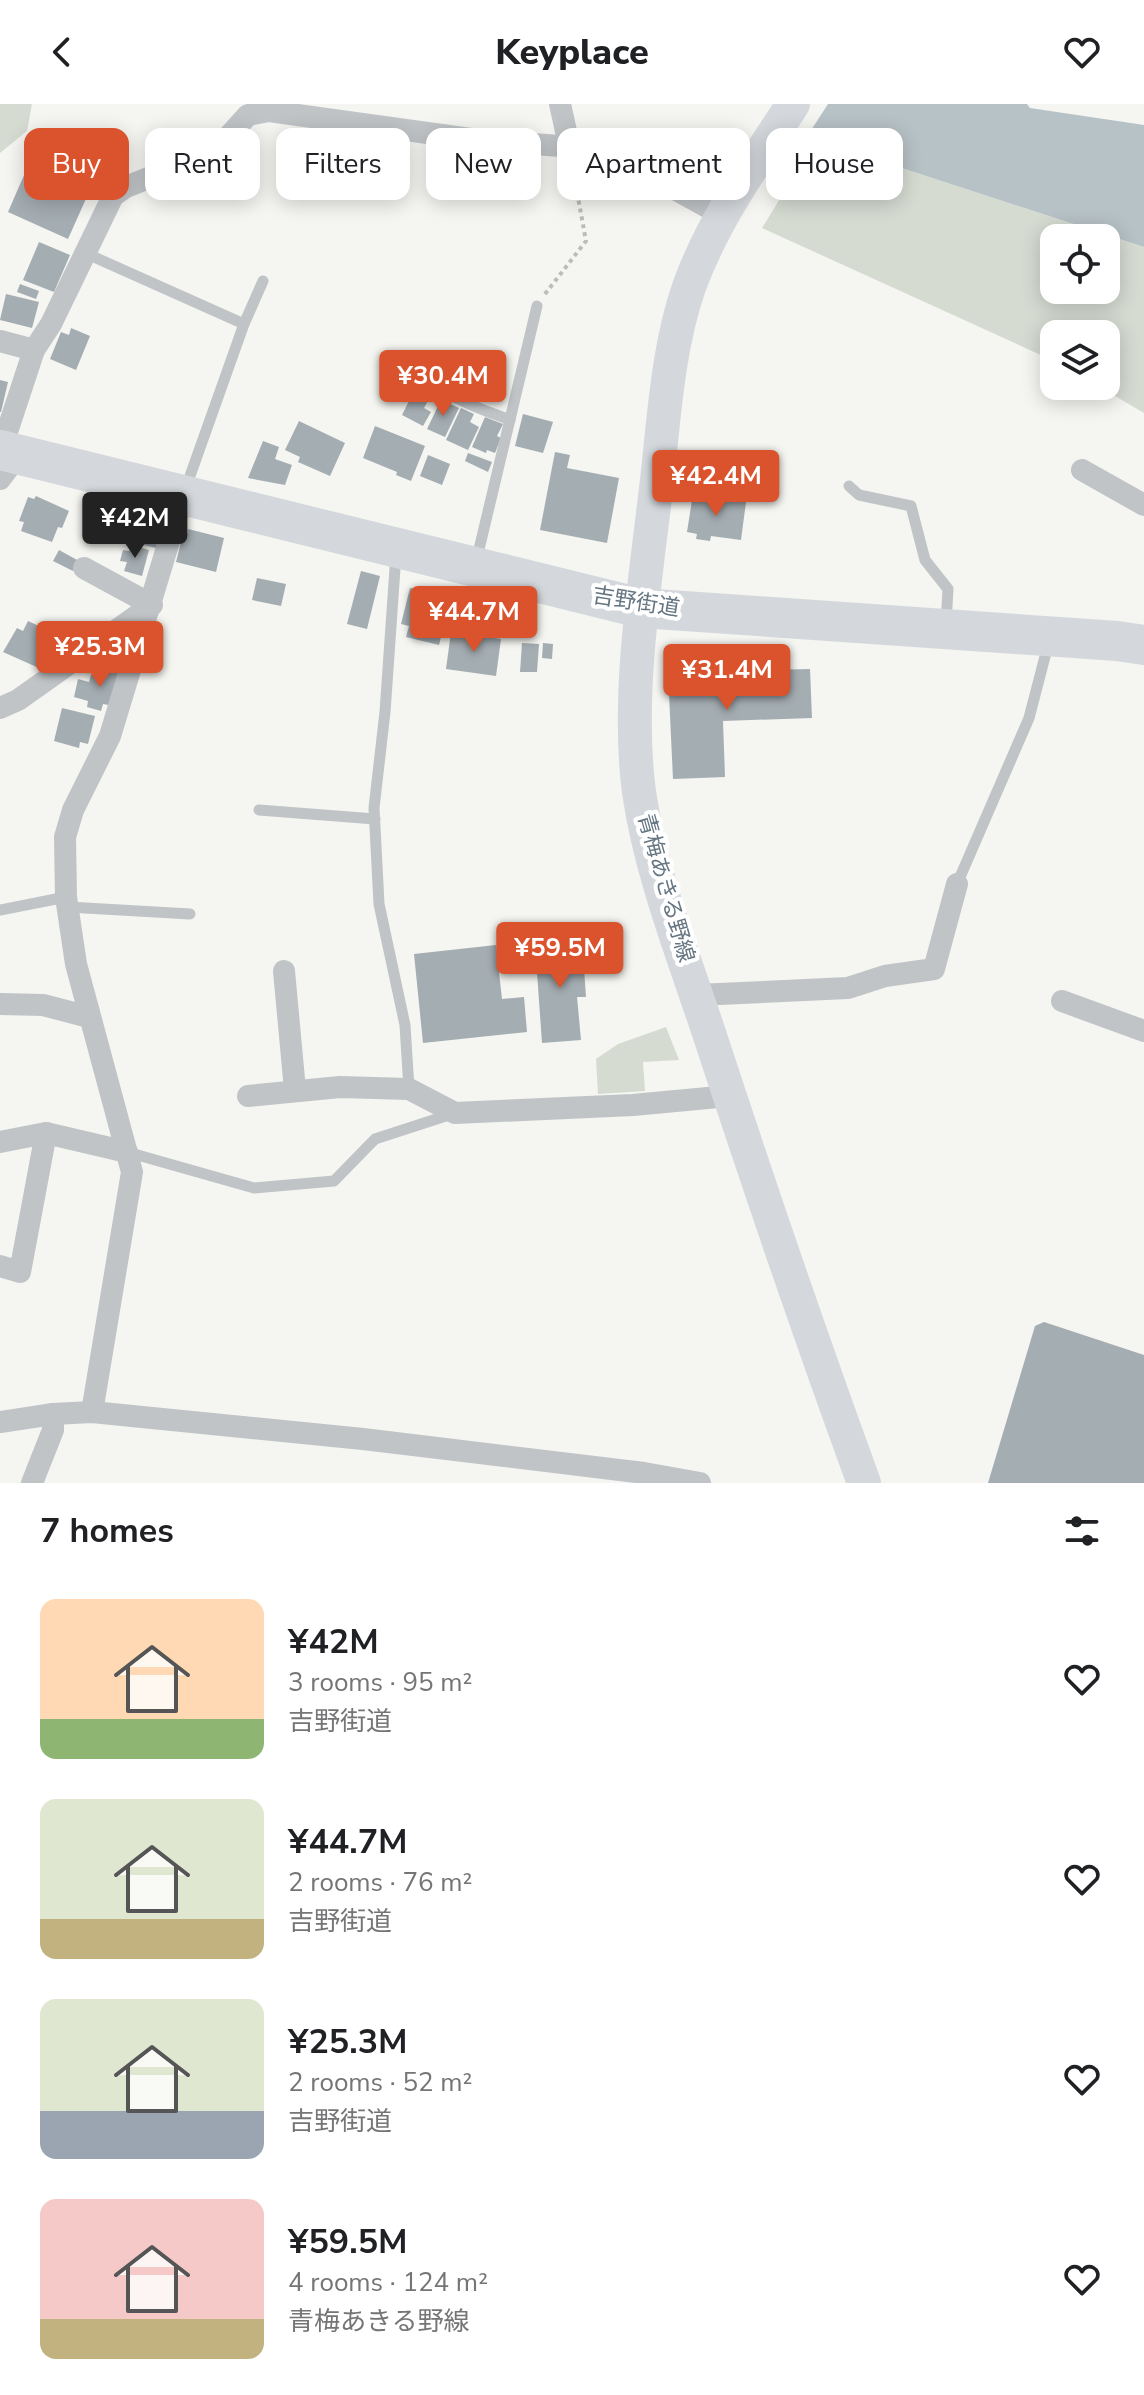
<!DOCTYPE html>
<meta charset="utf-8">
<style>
body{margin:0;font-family:"Nunito Sans","Noto Sans JP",sans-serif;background:#f6f6f6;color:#202124;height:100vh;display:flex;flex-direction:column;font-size:30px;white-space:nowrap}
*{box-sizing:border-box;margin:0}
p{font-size:26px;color:#757577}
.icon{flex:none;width:44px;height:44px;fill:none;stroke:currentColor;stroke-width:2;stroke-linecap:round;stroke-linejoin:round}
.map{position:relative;height:1379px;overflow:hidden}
.sheet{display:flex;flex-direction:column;background:#fff;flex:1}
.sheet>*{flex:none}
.hud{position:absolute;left:24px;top:24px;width:1096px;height:72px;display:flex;gap:16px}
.buttons{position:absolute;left:1040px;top:120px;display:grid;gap:16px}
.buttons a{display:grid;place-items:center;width:80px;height:80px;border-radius:16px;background:#fff;box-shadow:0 4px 20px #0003;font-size:40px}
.price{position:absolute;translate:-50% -68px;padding:0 18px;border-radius:8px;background:#da532c;color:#fff;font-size:26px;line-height:52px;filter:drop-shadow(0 2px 4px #0008)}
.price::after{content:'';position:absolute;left:50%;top:48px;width:24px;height:18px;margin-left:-12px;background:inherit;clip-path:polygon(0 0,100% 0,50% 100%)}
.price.on{background:#222;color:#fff}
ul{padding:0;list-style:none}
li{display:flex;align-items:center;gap:24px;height:200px;padding:0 40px}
li span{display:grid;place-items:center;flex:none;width:224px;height:160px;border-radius:16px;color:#555}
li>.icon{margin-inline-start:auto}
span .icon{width:96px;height:96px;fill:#fffc;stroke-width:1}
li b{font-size:34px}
h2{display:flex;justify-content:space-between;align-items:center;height:96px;padding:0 40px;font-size:34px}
.chip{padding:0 28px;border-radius:16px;background:#fff;box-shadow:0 4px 20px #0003;font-size:28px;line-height:72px}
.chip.on{background:#da532c;color:#fff}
header{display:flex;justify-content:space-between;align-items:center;height:104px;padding:0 40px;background:#fff;font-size:36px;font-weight:800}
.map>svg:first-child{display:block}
.green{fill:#d6dbd2;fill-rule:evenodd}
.water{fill:#b7c2c6}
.pier{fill:#f5f5f1}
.building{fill:#a4adb2}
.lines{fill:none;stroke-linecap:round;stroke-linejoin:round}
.path{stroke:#babcbe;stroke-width:4;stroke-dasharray:4 4;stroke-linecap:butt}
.lane{stroke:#c0c4c7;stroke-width:11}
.street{stroke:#c0c4c7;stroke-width:22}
.primary{stroke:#d4d8dc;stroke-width:34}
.highway{stroke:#d4d8dc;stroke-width:40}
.labels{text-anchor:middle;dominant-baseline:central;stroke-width:8;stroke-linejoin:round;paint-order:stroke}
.street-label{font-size:22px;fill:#657581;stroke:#fff}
</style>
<header><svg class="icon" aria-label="back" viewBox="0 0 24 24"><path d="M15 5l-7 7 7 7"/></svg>Keyplace<svg class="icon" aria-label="heart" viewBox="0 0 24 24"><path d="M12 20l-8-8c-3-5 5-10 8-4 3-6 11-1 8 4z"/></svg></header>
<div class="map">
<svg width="1144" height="1379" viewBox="0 0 1144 1379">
<rect width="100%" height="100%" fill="#f5f5f1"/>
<!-- green -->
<g class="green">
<path d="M0,0H32L27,27L0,49Z"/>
<path d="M816,36L1144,143V309L1098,282H1106V230H1054V257L762,124ZM1054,134H1106V186H1054Z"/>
<path d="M666,923L679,956L643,958L645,987L598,990L596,955L618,940Z"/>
</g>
<!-- water -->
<path class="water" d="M765,0H1027L1030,4L1144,21V143L816,36Z"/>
<!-- pier -->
<path class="pier" d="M761,0H828L806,34Z"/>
<!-- building -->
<g class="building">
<path d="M28,62L89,88L68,135L8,108Z"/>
<path d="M94,68L109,75L103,90L87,83Z"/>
<path d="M39,138L70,151L54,188L23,176Z"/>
<path d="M20,180L39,187L36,195L17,188Z"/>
<path d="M6,190L39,198L32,224L0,216Z"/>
<path d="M71,224L90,232L76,266L50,255L61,228L69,231Z"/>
<path d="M0,276L8,278L1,308H0Z"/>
<path d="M416,283L431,291L424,304L431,308L423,322L402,311Z"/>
<path d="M441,296L459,304L445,333L427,325Z"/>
<path d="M461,304L474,310L470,318L479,323L468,346L446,336Z"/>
<path d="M523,310L553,318L543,349L515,342Z"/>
<path d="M485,313L503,320L497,332L501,334L495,349L487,346L486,349L472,343Z"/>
<path d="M299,317L345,339L330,372L298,358L300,353L285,346Z"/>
<path d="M375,322L425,342L411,377L396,371L397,368L363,354Z"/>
<path d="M263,337L279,343L275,355L292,361L285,381L248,374Z"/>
<path d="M555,348L570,351L567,364L619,374L607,439L540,426Z"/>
<path d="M468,349L492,358L488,368L465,357Z"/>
<path d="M428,351L450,360L442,381L420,372Z"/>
<path d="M693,390L746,398L741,436L711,432L710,437L696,435L697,430L687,428Z"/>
<path d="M36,392L69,407L62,424L58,423L52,438L21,427L24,418L19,417L28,393L34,395Z"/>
<path d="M137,418L161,424L156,444L132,438Z"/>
<path d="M188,425L224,434L216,468L176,458L183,430L187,431Z"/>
<path d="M131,441L149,446L142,472L124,467L127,458L120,457L123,446L129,447Z"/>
<path d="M59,446L79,457L73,467L53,457Z"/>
<path d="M361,467L380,472L367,525L347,520Z"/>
<path d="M257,474L286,480L281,502L252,496Z"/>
<path d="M410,484L451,494L439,541L406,533L409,522L401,520Z"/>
<path d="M28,517L61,532L59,537L64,539L50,569L3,548L17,524L23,527Z"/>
<path d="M451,528L501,535L496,572L446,565Z"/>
<path d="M522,539L539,540L537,568H520Z"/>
<path d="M543,539L553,540L552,555L542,554Z"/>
<path d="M99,563L122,568L114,602L103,600L101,607L87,603L88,597L74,593L78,575L89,578L91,571L97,573Z"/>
<path d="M810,565L812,614L723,617L725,673L673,675L668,569Z"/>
<path d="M62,604L95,612L88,640L80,638L79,644L54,637Z"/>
<path d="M582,837L586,893H577L581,936L542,939L535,840Z"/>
<path d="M496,841L502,895L524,893L527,928L423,939L414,850Z"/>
<path d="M1044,1218L1144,1251V1379H988L1035,1222Z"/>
</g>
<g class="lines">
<!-- path -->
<path class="path" d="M545,190L586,137L573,66"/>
<!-- lane -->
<g class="lane">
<path d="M85,149L244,220"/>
<path d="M426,260C444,297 475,302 510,316"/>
<path d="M849,382L859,391L911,402L925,456L948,485L946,520"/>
<path d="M185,386L244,220L263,177"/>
<path d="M396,450L385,608L374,704L379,800L405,921L409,985"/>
<path d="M476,458L537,202"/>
<path d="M259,706L375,715"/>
<path d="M957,780L1029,614L1048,541"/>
<path d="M68,803L190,810"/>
<path d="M0,806L66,793"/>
<path d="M127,1048L254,1084L334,1077L375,1035L455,1009"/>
</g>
<!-- street -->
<g class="street">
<path d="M560,0L569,41"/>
<path d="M0,237L34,246"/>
<path d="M1,346L34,246L51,220L113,92L126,83L208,50L219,43L248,11L269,7L478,36L602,45L722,111"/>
<path d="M1082,366L1144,401"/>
<path d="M0,375L19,350"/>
<path d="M0,604L18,596L152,501L84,464"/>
<path d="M284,867L295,986"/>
<path d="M697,891L848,884L885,872L934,865L957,780"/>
<path d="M1062,897L1144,927"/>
<path d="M0,900L43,901L89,913"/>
<path d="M248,992L340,983L409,985L455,1009L633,1001L729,992"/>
<path d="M0,1038L46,1029L127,1048"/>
<path d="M0,1162L20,1168L46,1029"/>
<path d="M92,1308L132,1068L76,860L66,793L65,733L73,706L110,632L183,391"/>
<path d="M0,1318L53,1310L92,1308L363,1335L644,1369L700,1379"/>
<path d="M32,1379L53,1326V1310"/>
</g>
<!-- primary -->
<path class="primary" d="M793,0C755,59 713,116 689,183C668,243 664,313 657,376C646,474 626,590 639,688C651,771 684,853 710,932C759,1082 810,1231 864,1379"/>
<!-- highway -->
<path class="highway" d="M0,346L641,504L1117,537L1144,541"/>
</g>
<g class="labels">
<!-- street labels -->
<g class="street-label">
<text transform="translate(636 498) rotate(9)">吉野街道</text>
<text transform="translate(666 784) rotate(74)">青梅あきる野線</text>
</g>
</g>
</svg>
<div class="buttons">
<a><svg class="icon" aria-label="locate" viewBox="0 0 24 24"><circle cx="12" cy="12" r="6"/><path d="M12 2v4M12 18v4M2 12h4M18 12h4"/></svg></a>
<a><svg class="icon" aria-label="layers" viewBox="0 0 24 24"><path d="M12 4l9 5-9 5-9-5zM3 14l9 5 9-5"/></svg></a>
</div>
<b class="price" style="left:443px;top:314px">¥30.4M</b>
<b class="price" style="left:716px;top:414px">¥42.4M</b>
<b class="price on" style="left:135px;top:456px">¥42M</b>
<b class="price" style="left:474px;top:550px">¥44.7M</b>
<b class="price" style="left:100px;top:585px">¥25.3M</b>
<b class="price" style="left:727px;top:608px">¥31.4M</b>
<b class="price" style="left:560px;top:886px">¥59.5M</b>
<div class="hud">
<a class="chip on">Buy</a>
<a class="chip">Rent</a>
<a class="chip">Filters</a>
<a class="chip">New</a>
<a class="chip">Apartment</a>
<a class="chip">House</a>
</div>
</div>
<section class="sheet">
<h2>7 homes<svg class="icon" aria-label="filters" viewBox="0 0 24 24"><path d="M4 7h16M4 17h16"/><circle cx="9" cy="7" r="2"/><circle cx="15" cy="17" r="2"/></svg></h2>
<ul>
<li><span style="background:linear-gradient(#ffd9b3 75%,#8fb573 0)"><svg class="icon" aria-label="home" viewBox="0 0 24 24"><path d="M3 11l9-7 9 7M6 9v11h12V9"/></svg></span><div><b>¥42M</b><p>3 rooms · 95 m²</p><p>吉野街道</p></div><svg class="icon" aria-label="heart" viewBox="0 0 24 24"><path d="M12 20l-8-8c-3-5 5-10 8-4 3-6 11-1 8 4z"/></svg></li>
<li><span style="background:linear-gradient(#dfe7d0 75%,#c2b280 0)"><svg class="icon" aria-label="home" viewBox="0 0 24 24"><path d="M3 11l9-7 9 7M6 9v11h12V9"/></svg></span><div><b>¥44.7M</b><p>2 rooms · 76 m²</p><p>吉野街道</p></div><svg class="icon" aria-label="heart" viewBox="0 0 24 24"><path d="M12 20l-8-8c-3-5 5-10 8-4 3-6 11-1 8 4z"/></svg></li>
<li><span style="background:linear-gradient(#dfe7d0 70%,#9aa5b1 0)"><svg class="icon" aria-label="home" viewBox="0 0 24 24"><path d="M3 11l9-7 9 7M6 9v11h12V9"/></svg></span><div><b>¥25.3M</b><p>2 rooms · 52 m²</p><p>吉野街道</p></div><svg class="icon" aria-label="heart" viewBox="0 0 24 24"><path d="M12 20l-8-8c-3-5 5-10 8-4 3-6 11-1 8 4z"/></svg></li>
<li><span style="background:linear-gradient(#f6c9c9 75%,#c2b280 0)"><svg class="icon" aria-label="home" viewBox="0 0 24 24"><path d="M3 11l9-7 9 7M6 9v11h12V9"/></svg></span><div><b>¥59.5M</b><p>4 rooms · 124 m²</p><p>青梅あきる野線</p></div><svg class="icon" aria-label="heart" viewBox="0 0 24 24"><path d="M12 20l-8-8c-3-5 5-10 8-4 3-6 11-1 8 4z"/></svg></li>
</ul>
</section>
